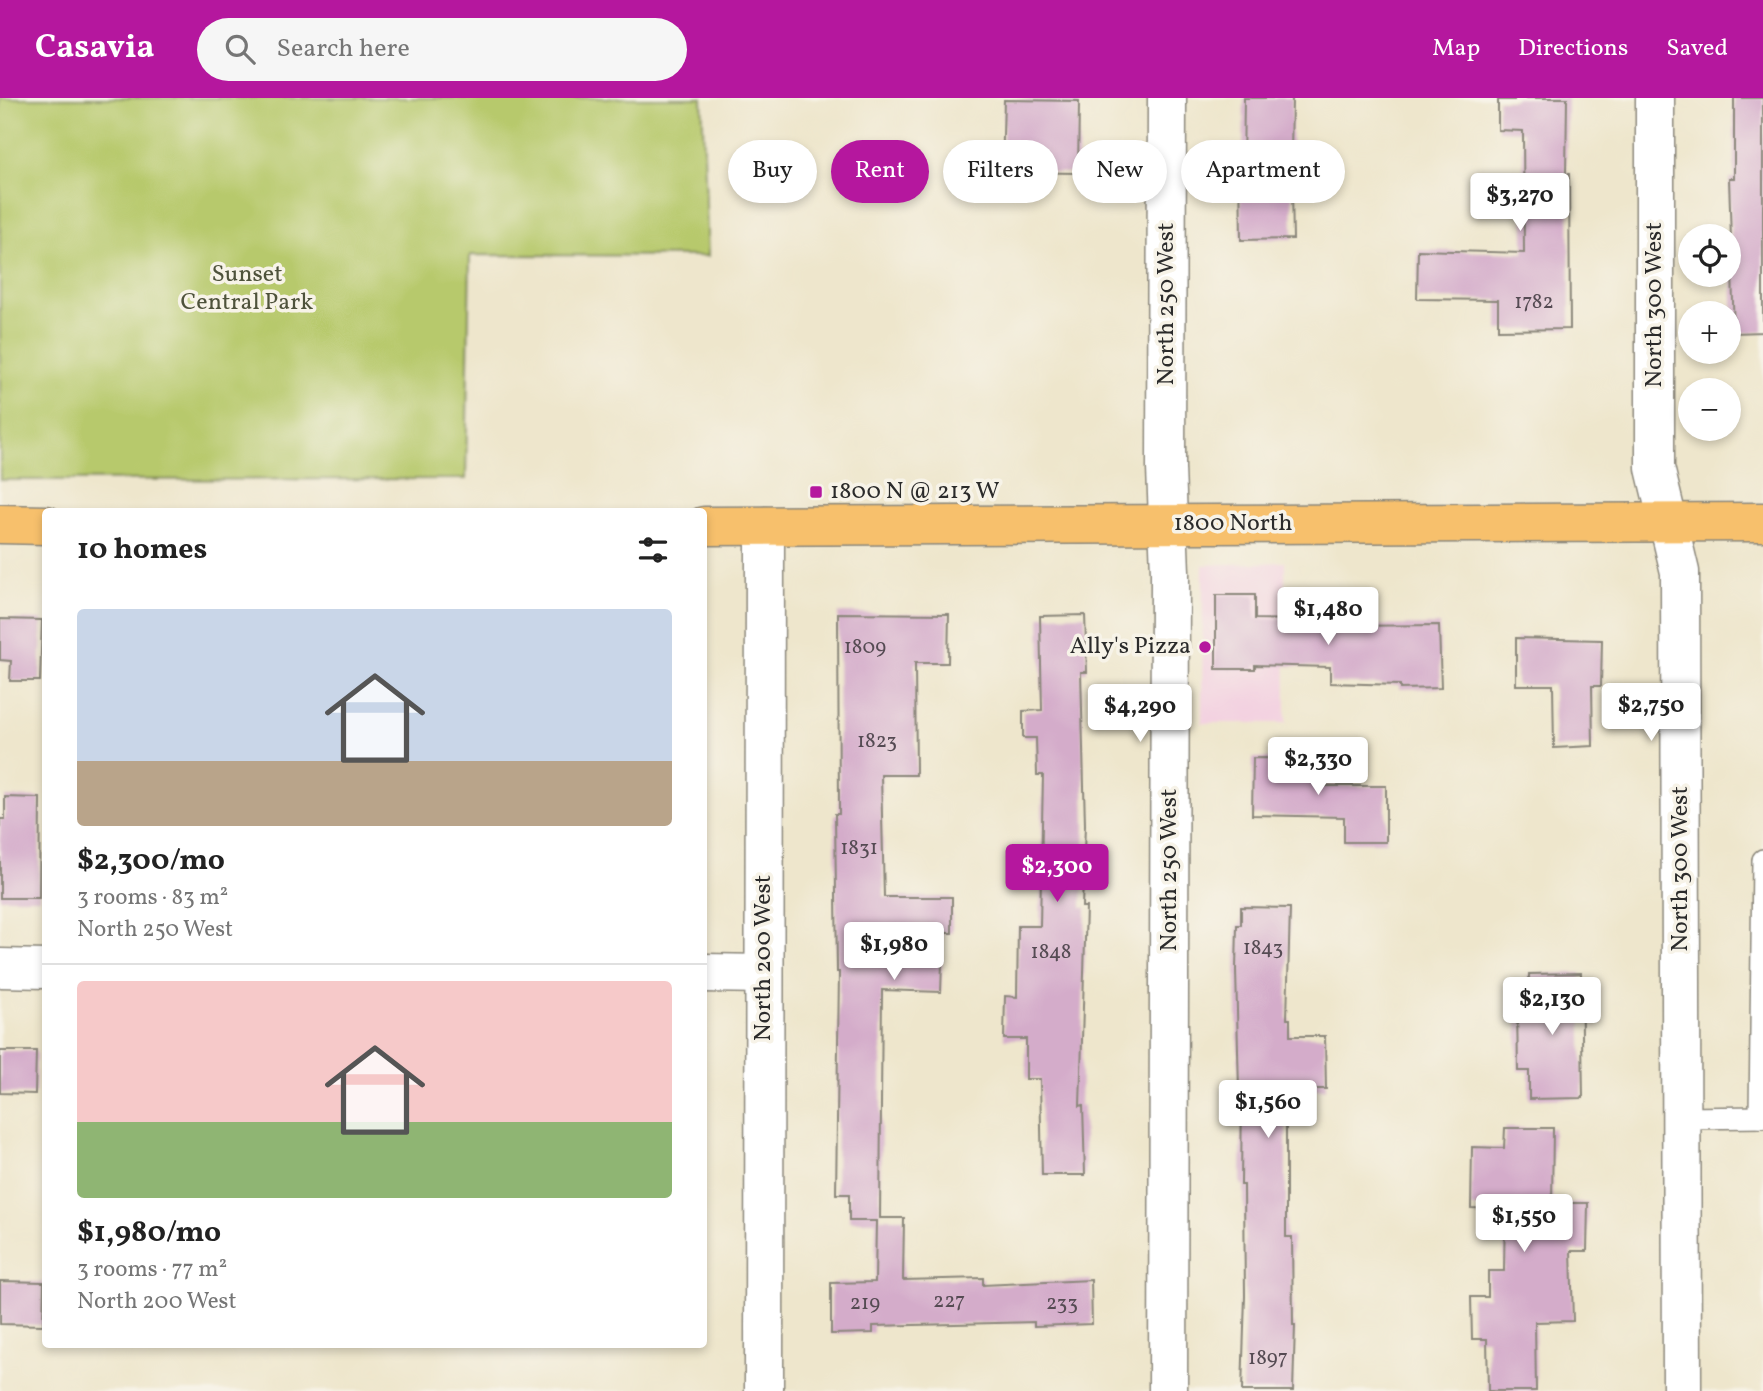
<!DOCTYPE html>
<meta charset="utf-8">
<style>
body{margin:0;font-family:Vollkorn,serif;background:#f6f6f6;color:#222;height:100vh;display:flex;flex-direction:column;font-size:26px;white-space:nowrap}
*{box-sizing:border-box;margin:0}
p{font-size:23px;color:#767676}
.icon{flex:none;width:38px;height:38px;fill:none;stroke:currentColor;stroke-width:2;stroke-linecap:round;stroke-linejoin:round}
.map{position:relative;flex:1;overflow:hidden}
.side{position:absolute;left:42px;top:410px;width:665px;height:840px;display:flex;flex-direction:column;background:#fff;border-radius:7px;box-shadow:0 4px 10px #0003}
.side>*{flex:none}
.top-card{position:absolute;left:728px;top:42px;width:665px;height:63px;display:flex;gap:14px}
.buttons{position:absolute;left:1678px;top:126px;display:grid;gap:14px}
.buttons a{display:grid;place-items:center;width:63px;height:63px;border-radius:50%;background:#fff;box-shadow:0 4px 10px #0003;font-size:35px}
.price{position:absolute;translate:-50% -60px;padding:0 16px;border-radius:7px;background:#fff;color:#222;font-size:23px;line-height:46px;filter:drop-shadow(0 2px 4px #0008)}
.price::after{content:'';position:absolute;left:50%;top:42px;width:21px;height:16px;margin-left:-10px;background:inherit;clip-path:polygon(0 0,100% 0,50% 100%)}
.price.current{background:#b5179e;color:#fff}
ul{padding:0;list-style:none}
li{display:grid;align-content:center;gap:14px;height:371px;padding:0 35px}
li+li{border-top:2px solid #e0e0e0}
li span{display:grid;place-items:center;height:217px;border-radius:7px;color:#555}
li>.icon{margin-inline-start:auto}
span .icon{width:126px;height:126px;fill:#fffc;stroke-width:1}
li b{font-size:30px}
h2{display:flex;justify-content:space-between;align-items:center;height:84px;padding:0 35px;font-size:30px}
.pill{padding:0 24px;border-radius:32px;background:#fff;box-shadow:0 4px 10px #0003;font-size:24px;line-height:63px}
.pill.current{background:#b5179e;color:#fff}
header{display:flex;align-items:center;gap:42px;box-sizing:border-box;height:98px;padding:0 35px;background:#b5179e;color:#fff}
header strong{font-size:33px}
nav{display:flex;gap:38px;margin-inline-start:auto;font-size:24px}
.search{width:490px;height:63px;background:#f6f6f6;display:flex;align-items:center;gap:18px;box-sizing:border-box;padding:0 24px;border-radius:38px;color:#767676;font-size:26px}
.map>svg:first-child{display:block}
.built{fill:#f3cfe0}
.green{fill:#b7c96c;stroke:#717a4c;stroke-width:2}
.building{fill:#d4acca}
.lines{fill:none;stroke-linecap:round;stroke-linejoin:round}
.service-casing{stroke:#8c887c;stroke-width:24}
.minor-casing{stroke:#8c887c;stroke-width:41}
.primary-casing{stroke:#8c887c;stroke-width:41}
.service{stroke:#fff;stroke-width:21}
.minor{stroke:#fff;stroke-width:38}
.primary{stroke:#f7c06c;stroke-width:38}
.poi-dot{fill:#b5179e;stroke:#f7f3e8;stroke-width:2.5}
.labels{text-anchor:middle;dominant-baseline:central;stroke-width:7;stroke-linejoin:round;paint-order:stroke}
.number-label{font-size:21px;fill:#554b53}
.park-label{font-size:24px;fill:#4e523b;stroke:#f7f3e8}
.street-label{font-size:24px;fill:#2b2b2b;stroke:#f7f3e8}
.poi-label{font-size:24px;fill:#2b2b2b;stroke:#f7f3e8;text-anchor:start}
</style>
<header>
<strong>Casavia</strong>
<div class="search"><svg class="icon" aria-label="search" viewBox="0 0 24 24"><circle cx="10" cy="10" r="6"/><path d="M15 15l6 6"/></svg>Search here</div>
<nav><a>Map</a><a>Directions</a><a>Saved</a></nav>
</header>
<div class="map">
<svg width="1763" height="1293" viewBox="0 0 1763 1293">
<rect width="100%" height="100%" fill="#f7f3e8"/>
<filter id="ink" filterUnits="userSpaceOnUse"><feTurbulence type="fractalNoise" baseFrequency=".0143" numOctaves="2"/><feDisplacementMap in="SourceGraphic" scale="14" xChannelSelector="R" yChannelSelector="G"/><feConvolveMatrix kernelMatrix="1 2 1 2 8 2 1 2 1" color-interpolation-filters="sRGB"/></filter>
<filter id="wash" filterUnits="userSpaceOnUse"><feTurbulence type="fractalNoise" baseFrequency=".00686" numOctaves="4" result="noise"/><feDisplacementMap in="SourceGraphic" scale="28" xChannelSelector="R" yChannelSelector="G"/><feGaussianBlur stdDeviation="1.57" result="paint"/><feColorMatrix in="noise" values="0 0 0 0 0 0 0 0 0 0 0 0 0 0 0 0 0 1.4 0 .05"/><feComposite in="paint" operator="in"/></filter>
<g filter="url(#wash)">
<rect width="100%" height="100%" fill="#eee6cc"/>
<!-- built -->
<path class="built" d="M1285,464L1286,625H1202L1203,467Z"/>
<!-- green -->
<path class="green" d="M0,0H702L708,158L470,157L466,381L0,382Z"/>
<g id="blocks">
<!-- building -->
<g class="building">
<path d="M1244,0H1292L1291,58L1331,57V90L1292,91L1293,141L1241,142L1240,71H1243Z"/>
<path d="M1514,0H1567L1566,76H1569L1570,231L1498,232V202L1417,201L1418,152L1524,155L1523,33L1498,32V2H1514Z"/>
<path d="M1734,0H1763V234L1734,235L1729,80H1734Z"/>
<path d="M1004,2L1079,3L1078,75L1002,74Z"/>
<path d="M1216,497H1255V521L1350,523V528L1439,527L1441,590L1400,591V587L1330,585V569L1255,567V571H1216Z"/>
<path d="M838,515L949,516L948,565H915L916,677H881L884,799H952V835H943L941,894L882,892L880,1120H904L903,1182L983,1180V1187L1091,1182L1092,1226L1034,1228V1224L873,1228V1235L831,1236V1185L875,1184L876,1123H849V1096H836L839,874H837L835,716H839Z"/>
<path d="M1085,517L1087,574H1081L1085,727L1082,809H1086L1080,1008L1083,1007L1085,1077H1042L1040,981H1026V941H1004L1005,898L1017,899L1018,828H1040L1043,677H1037L1036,640H1023V613L1042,612L1040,518Z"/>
<path d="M0,521L42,522L40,583H10L11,563L0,562Z"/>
<path d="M1516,540L1602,542L1601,588H1592L1593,648L1554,650L1553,587H1516Z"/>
<path d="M1253,660L1325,661V688H1386V744H1344V719L1252,717Z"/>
<path d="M5,699L40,700L39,800H0V721H5Z"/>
<path d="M1241,809L1290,810L1287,921H1290V938H1325L1326,991H1286V1139H1292L1293,1227H1295L1293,1293H1242L1245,1198L1244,1087H1241L1242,992H1239L1236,872L1237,827H1241Z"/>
<path d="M1581,875L1583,1000L1529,1001V973H1518L1517,910H1529V876Z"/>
<path d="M0,953H36L35,996L0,995Z"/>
<path d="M1505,1030H1553L1552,1105H1588L1587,1153H1571L1573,1223L1535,1224L1536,1293H1488L1487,1241H1472L1471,1199H1488V1173H1504L1505,1111L1471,1110L1472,1049L1504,1050Z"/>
<path d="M0,1183L44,1184L43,1227L0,1226Z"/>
</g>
</g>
</g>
<g filter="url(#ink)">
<use href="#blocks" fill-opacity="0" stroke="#8c887c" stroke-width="2"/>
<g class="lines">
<!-- service casing -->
<g class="service-casing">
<g id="service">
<path d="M1760,1019L1763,762"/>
<path d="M1682,1020L1763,1019"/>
</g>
</g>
<!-- minor casing -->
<g class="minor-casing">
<g id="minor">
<path d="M1167,0L1166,370L1170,474L1168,1293"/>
<path d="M1655,0V370L1680,474L1682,1293"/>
<path d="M0,870L46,871"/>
<path d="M704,875L764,876"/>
<path d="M764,1293L765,428"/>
</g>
</g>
<!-- primary casing -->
<g class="primary-casing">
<g id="primary">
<path d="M0,426L46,427"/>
<path d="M704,428L1763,424"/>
</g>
</g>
<!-- service -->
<use href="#service" class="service"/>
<!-- minor -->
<use href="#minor" class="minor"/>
<!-- primary -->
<use href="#primary" class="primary"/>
</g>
</g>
<!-- markers -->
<g class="poi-dot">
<rect x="809" y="387" width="14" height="14" rx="3.5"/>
<circle cx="1205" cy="549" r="7"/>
</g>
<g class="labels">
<!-- number labels -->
<g class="number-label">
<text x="1534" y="204">1782</text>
<text x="865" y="549">1809</text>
<text x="877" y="643">1823</text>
<text x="859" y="750">1831</text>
<text x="1263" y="850">1843</text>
<text x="1051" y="854">1848</text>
<text x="949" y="1203">227</text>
<text x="865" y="1205">219</text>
<text x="1062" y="1205">233</text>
<text x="1268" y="1260">1897</text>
</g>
<!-- park labels -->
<g class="park-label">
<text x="247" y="177">Sunset<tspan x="247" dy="28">Central Park</tspan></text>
</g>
<!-- street labels -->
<g class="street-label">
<text transform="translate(1167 206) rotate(-90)">North 250 West</text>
<text transform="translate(1655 207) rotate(-90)">North 300 West</text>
<text x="1233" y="426">1800 North</text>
<text transform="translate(1681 771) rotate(-90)">North 300 West</text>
<text transform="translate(1170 772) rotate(-90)">North 250 West</text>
<text transform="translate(764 860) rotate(-90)">North 200 West</text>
</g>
<!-- poi labels -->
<g class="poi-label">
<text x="830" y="394">1800 N @ 213 W</text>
<text x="1191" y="549" text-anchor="end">Ally's Pizza</text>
</g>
</g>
</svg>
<div class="buttons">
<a><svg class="icon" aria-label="locate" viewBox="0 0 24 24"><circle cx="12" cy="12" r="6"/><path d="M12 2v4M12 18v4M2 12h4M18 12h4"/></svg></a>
<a>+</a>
<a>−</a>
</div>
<b class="price" style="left:1520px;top:135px">$3,270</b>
<b class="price" style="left:1328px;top:549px">$1,480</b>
<b class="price" style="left:1651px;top:645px">$2,750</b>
<b class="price" style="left:1140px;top:646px">$4,290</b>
<b class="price" style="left:1318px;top:699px">$2,330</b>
<b class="price current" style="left:1057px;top:806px">$2,300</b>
<b class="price" style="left:894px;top:884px">$1,980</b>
<b class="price" style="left:1552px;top:939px">$2,130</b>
<b class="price" style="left:1268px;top:1042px">$1,560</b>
<b class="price" style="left:1524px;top:1156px">$1,550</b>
<div class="top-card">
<a class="pill">Buy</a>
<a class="pill current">Rent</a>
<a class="pill">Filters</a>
<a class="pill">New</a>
<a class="pill">Apartment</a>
</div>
<section class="side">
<h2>10 homes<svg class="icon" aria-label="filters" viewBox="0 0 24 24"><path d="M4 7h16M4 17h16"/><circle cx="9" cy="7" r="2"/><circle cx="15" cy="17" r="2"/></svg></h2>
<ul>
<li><span style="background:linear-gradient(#c9d6e8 70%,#b9a48a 0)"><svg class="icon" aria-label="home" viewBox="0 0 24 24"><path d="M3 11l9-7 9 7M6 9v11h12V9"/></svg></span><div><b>$2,300/mo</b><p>3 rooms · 83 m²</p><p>North 250 West</p></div></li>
<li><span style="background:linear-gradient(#f6c9c9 65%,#8fb573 0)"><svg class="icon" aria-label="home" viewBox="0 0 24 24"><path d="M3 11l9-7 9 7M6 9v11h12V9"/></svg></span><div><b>$1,980/mo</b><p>3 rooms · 77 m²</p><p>North 200 West</p></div></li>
</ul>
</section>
</div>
